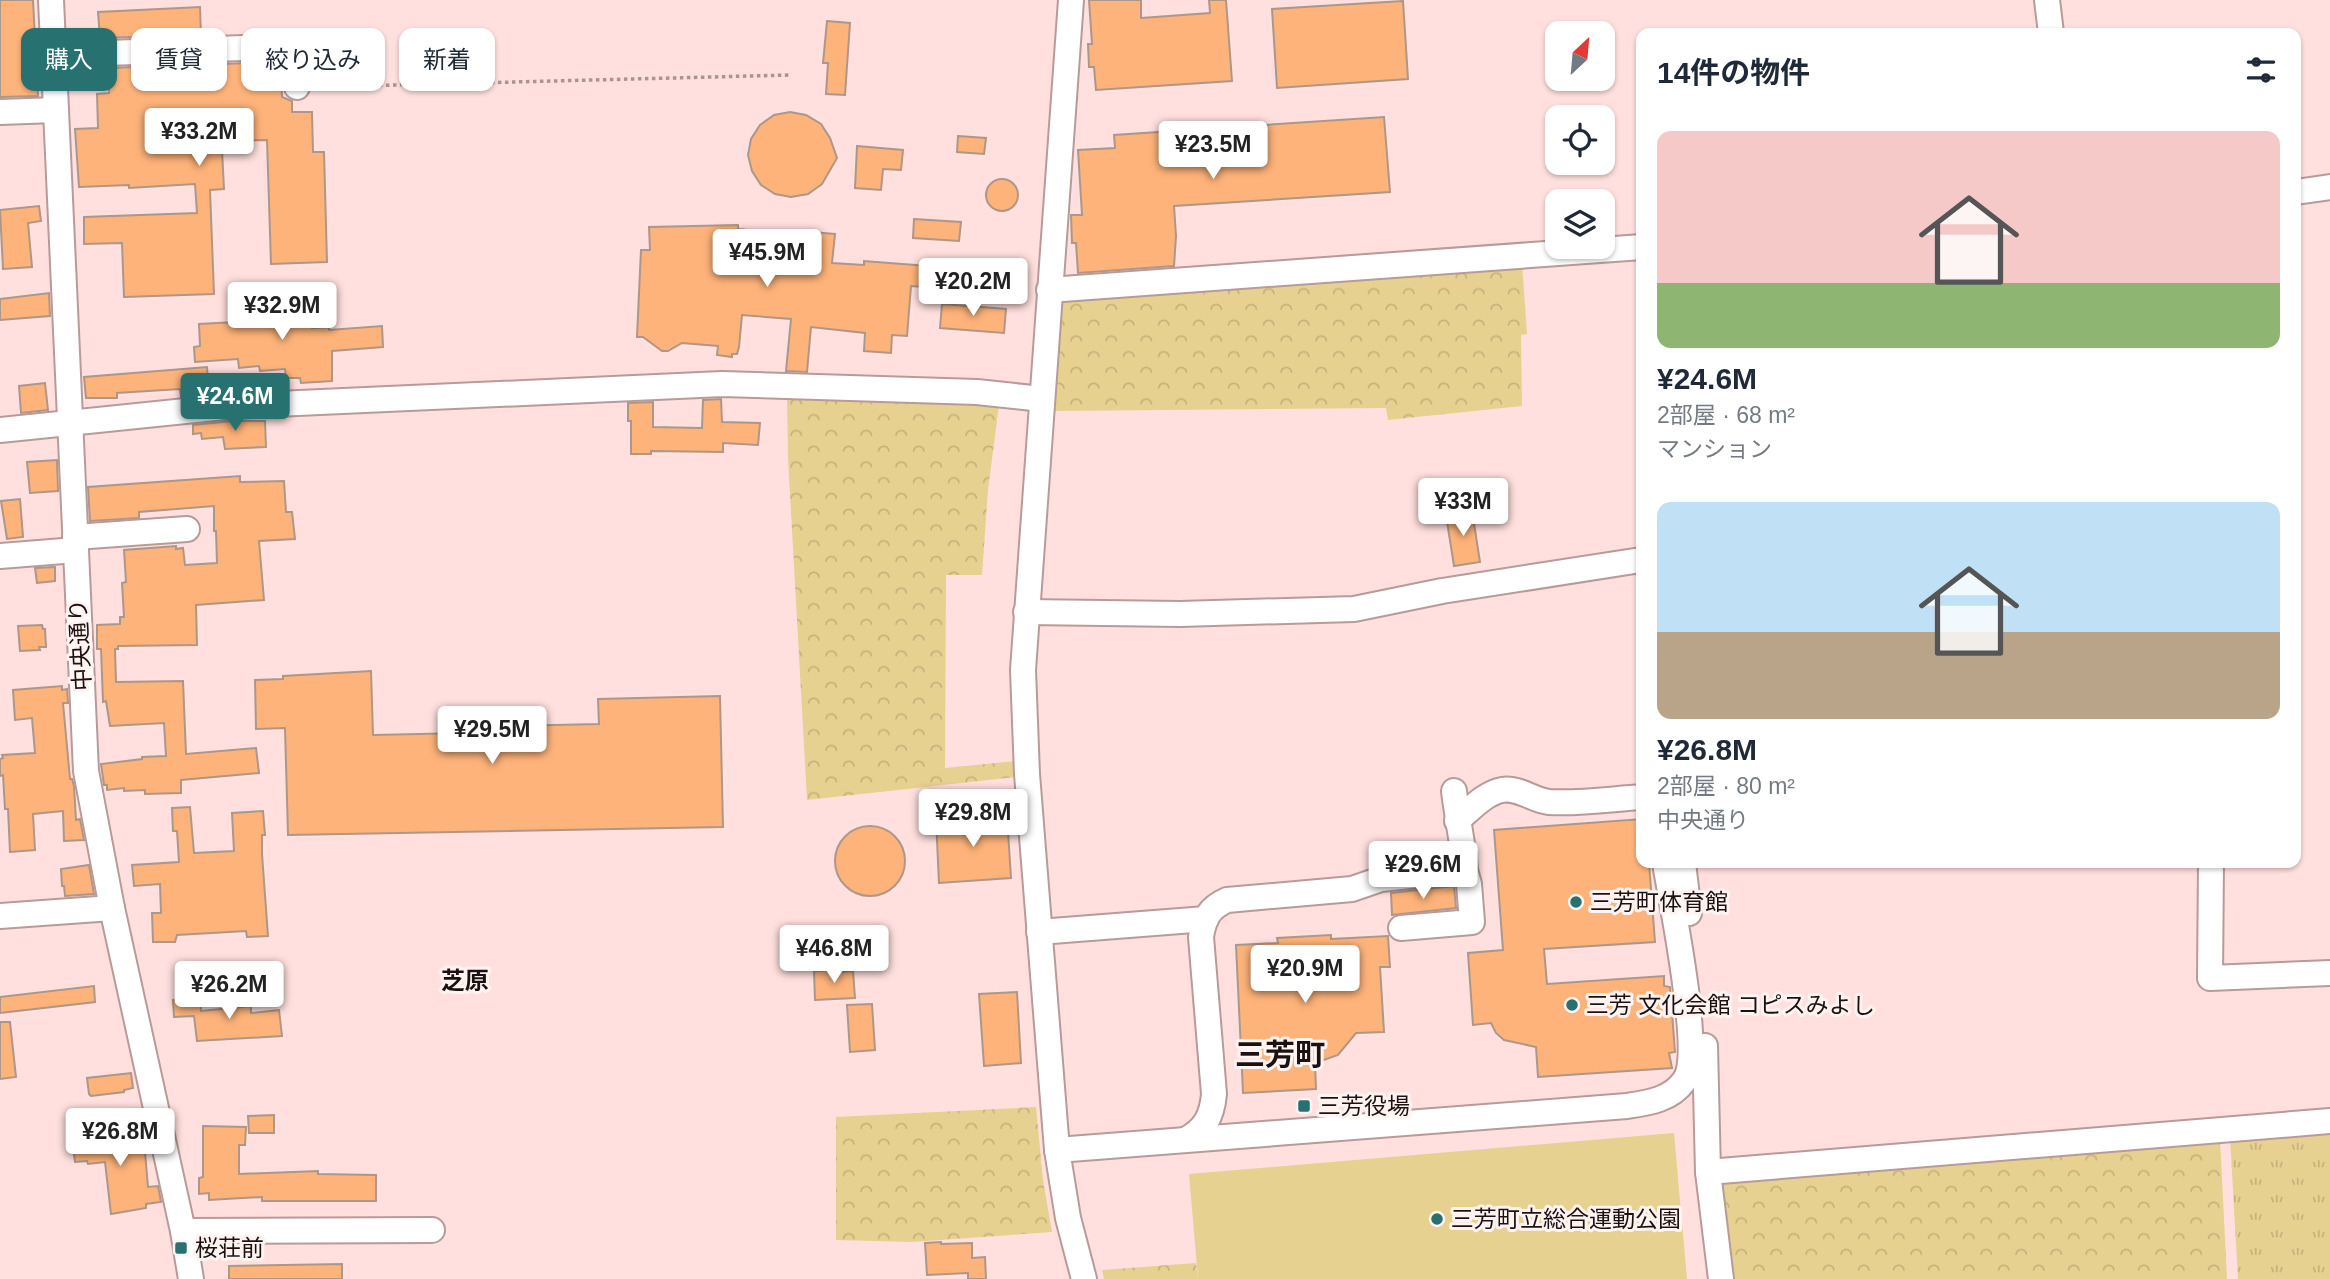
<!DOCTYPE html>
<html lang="ja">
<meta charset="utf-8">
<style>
body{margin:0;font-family:Arial,"Noto Sans JP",sans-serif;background:#f6f6f7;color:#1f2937;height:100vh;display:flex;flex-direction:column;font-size:26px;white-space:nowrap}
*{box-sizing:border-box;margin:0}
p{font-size:23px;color:#747a83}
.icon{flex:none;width:38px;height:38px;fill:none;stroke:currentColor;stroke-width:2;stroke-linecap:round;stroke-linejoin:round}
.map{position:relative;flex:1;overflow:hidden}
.drawer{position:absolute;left:1636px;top:28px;width:665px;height:840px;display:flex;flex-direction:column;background:#fff;border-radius:14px;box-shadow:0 2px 5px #0004}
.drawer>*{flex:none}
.top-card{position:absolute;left:21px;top:28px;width:665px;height:63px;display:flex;gap:14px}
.needle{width:46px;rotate:26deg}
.buttons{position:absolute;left:1545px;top:21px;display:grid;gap:14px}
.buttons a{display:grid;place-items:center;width:70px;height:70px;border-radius:14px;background:#fff;box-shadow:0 2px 5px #0004;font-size:35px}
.price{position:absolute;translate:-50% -60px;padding:0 16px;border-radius:7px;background:#fff;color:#222;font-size:23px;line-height:46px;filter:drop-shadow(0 2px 4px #0008)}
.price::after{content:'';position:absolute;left:50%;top:42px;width:21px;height:16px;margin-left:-10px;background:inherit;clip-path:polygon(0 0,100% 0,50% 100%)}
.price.current{background:#277170;color:#fff}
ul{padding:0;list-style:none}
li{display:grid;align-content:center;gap:14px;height:371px;padding:0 21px}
li span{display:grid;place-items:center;height:217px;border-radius:14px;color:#555}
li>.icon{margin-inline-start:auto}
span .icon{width:126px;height:126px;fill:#fffc;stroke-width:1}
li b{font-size:30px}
h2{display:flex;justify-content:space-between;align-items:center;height:84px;padding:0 21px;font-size:30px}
.chip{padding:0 24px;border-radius:14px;background:#fff;box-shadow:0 2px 5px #0004;font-size:24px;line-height:63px}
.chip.current{background:#277170;color:#fff}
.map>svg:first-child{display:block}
.grass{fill:url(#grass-tufts)}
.forest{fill:url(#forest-crowns)}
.pitch{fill:#e7d190}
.building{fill:#feb37a;stroke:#ad9788;stroke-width:2}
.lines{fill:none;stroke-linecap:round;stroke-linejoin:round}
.minor-casing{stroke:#b89b99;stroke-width:28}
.path{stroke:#aa9391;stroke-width:3.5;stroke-dasharray:3.5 3.5;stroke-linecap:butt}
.minor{stroke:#fff;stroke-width:24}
.poi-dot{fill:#277170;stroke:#fff3f2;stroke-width:2.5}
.labels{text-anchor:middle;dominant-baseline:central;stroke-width:6;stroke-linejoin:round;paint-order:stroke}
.street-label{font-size:23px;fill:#1b1110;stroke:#fff3f2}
.poi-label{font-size:23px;fill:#1b1110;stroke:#fff3f2;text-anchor:start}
.neighbourhood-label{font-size:24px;font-weight:bold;fill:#1b1110;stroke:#fff3f2}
.district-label{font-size:30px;font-weight:bold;fill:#1b1110;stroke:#fff3f2}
</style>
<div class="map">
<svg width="2330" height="1279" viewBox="0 0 2330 1279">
<defs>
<pattern id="grass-tufts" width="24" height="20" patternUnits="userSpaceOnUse" patternTransform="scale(1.75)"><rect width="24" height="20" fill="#e7d190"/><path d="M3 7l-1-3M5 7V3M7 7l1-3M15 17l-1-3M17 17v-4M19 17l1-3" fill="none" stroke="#c6b27b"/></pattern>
<pattern id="forest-crowns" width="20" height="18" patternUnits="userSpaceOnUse" patternTransform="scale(1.75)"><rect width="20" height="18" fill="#e7d190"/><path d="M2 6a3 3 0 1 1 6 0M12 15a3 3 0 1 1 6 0" fill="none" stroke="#c6b27b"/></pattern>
</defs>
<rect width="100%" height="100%" fill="#ffe0de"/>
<!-- grass -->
<path class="grass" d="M2330,1130V1279H2238L2230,1137Z"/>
<!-- forest -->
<g class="forest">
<path d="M1522,263L1527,334L1521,335L1522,406L1388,420L1386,408L1055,411L1063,295Z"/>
<path d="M787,397L999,405L988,490L982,575H946L945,768L1016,761V777L807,800L788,458Z"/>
<path d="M1036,1107L1043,1180L1052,1232L912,1242L836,1240V1117Z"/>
<path d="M2220,1138L2227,1279H1728L1716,1177Z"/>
<path d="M1196,1263L1198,1279H1104L1102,1270Z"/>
</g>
<!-- pitch -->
<path class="pitch" d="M1674,1133L1687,1279H1198L1189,1174Z"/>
<!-- building -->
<g class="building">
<path d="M0,0H33L38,96L0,97Z"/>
<path d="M1089,0H1141V18L1210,13L1209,0H1226L1232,81L1096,90L1094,67H1089L1088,44H1092Z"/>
<path d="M1403,1L1408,79L1277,88L1272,9Z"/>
<path d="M200,7L201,35L100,38L98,12Z"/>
<path d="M827,21L850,23L845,95L826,94L828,63H823Z"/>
<path d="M276,62V71H281L282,97L292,101V112H312L313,152H324L327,262L271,264L267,140L230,141V149L222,150L224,189L210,190L214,294L124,297L122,243L84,244V217L197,213L195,184L129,188V185L79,187L75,129L98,128L97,94L109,93L108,68Z"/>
<path d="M790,112L806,115L821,124L830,138L837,158L822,184L808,194L791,197L775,194L761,185L752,171L748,155L751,139L760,125L774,115Z"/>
<path d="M1384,117L1390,192L1174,206L1176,236L1174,266L1078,273L1076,243H1072L1071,215H1082L1078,150L1115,148L1114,135Z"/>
<path d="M958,136L986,138L984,154L957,152Z"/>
<path d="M857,146L903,150L901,170L883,169L881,190L855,188Z"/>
<circle cx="1002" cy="195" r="16"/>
<path d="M39,206L41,221L28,223L32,267L3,269L0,210Z"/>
<path d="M914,219L961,222L959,241L913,238Z"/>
<path d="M738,225V229L766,232V230L798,233L799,231L835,234L832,263L864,265V261L941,267L939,288L911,286L907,336L892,335L891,353L864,351L865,333L811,327L807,372L786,371L791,319L742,315L739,347L737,354H732V357L717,355L718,346L682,343L668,351H662L643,337H637L641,250H650L649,227Z"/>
<path d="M49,293L50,316L0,320V299Z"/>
<path d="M310,304L312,328L329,327V330L382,326L383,347L332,351V381L301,383L300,378H286L285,369L260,371L259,366L239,368L238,359L195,362L194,347L200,346L199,324L236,322L235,309Z"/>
<path d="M942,304L1006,309L1004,333L940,328Z"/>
<path d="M207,367L209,394L181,397L180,389L117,393V398H86L84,377Z"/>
<path d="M45,383L48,410L21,413L19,386Z"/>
<path d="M721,399L722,422L760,423L758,445L723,443V452L651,451V454H631V421H628V403L653,402V427L702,428L703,400Z"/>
<path d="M232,421H265L266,447L225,449L223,437L202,439L201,433L193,434V425Z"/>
<path d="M57,460L58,491L30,493L27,462Z"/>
<path d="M240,476V482L284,481L286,512H292L295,539L259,541L264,600L196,605L197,645L118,646V649H115L116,682L183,681L186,754L256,748L259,773L181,780V793L145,794V790L124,791V788L107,790V785H104L101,764L142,759V757L166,756L164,723L110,726L106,701L103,702L101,649H97V625L120,624V617H124L122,583L126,582L124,550L176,546V549L183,548L185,565L217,563L216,531H214V506L139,512V518L90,521L88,487Z"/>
<path d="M20,499L23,537L7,539L1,501Z"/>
<path d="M1472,511L1480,562L1454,566L1446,515Z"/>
<path d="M55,567V581L37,583L35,568Z"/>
<path d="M42,625L43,629H45L46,647H39L40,650L20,651L18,626Z"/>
<path d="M371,671L373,735L509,732V726L599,724L598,699L720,696L723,827L288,835L285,728L256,729L255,680L283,679V676Z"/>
<path d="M62,686V690L67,689L68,703H63L70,779H72L74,786L76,820L80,819L84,840L64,841L63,811L33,814L35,850L10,852L8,809H5L3,775L0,776V759L3,758L2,755L35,753L32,718L15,720L13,690Z"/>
<path d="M190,807L194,853L234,851L232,813L263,811L265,835H262V854L268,936L247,937L246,931L177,935L175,942H153L152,913H161L160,884L134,886L132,865L179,862L177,831H173L172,808Z"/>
<path d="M1007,816L1011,878L939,883L936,819Z"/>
<path d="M1642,819V863H1649L1655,942L1544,949L1547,984L1664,976V986L1670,987L1675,1052L1669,1053L1672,1068L1538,1077L1536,1047L1504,1040L1496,1033L1491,1023L1473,1025L1468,953L1503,950L1494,830Z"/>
<circle cx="870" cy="861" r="35"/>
<path d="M89,865L94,894L65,896L64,886H62L61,869Z"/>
<path d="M1454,886L1456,908L1392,915L1391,893Z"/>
<path d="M1331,935V939L1388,936L1390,967H1380L1384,1032L1356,1033L1338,1055L1315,1063L1316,1089L1243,1093L1236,945L1278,943L1277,938Z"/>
<path d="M830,970L831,973L853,971L855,998L815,1000L814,971Z"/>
<path d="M94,986L95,1002L0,1013V997Z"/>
<path d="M1017,992L1021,1063L984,1066L979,994Z"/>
<path d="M200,997L201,1011L251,1006V1013L279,1010L282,1036L197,1041L194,1016L174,1017L173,1000Z"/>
<path d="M872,1004L875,1050L850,1052L847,1005Z"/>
<path d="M0,1022H10L16,1077L0,1079Z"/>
<path d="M131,1073L133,1088L124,1090V1092L91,1096L89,1094L87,1078Z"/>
<path d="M274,1115V1133H249L248,1116Z"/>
<path d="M203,1126L246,1127L245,1145H239V1174L318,1171V1174L376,1175V1201H262V1197L209,1200V1193L199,1194V1178L203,1177Z"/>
<path d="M143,1129L148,1187L158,1186L161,1202L146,1204V1208L111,1214L105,1162L88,1164L87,1161L75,1162L72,1139Z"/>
<path d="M941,1242V1244L972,1243V1258L985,1257L986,1279H968V1273L927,1275L925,1243Z"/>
<path d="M342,1264V1279H229V1266Z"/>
</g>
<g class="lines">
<!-- minor casing -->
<g class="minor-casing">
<g id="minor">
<path d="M51,0L86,771L112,908L183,1231L191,1279"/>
<path d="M1071,0L1023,670L1027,774L1057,1150L1068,1218L1084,1279"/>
<path d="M2047,0L2051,33"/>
<path d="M54,55L294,46L297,87"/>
<path d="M0,112L56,110"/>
<path d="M2296,192L2330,187"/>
<path d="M1049,290L1642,247"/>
<path d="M0,430L234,406L722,384L977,392L1042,399"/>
<path d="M75,537L187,529"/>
<path d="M0,556L76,550"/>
<path d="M1026,612L1180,614L1354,609L1442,591L1641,560"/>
<path d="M1457,821C1470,810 1485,793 1502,790C1519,787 1532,800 1549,802C1579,804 1611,799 1642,797"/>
<path d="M1683,863L1689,913"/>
<path d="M2211,863L2210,978L2330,973"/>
<path d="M0,916L112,908"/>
<path d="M1401,928L1472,922L1469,884L1465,870"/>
<path d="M1039,932L1206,919"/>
<path d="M1705,1046L1708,1172L1721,1279"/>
<path d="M1185,1140C1205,1130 1212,1116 1214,1094L1201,937C1204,918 1209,908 1227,900L1352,889L1381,879L1465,870C1463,843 1457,817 1454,791"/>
<path d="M1057,1150L1627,1106C1647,1103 1671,1100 1684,1081C1704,1055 1671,901 1665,863"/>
<path d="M1708,1172L2330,1121"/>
<path d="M183,1231L432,1230"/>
</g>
</g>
<!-- path -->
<path class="path" d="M316,87L790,75"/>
<!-- minor -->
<use href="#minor" class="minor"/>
</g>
<!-- markers -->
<g class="poi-dot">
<circle cx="1576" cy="902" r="7"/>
<circle cx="1572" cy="1005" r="7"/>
<rect x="1297" y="1099" width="14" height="14" rx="3.5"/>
<circle cx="1437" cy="1219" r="7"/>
<rect x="174" y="1241" width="14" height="14" rx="3.5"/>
</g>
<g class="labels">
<!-- street labels -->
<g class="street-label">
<text transform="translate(80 645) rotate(-93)">中央通り</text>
</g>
<!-- poi labels -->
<g class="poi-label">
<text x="1590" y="902">三芳町体育館</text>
<text x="1586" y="1005">三芳 文化会館 コピスみよし</text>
<text x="1318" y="1106">三芳役場</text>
<text x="1451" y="1219">三芳町立総合運動公園</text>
<text x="195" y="1248">桜荘前</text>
</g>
<!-- neighbourhood labels -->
<g class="neighbourhood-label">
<text x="465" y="980">芝原</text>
</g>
<!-- district labels -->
<g class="district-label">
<text x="1280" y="1054">三芳町</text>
</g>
</g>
</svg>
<div class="buttons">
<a><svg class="needle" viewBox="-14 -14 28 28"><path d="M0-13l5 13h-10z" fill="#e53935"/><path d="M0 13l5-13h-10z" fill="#747a83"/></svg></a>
<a><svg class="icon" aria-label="locate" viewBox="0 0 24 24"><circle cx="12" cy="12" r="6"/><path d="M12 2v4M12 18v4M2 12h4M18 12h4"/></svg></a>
<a><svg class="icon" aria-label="layers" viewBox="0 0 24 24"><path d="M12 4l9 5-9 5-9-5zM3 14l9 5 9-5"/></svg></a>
</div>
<b class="price" style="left:199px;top:168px">¥33.2M</b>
<b class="price" style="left:1213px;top:181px">¥23.5M</b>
<b class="price" style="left:767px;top:289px">¥45.9M</b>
<b class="price" style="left:973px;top:318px">¥20.2M</b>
<b class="price" style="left:282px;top:342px">¥32.9M</b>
<b class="price current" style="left:235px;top:433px">¥24.6M</b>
<b class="price" style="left:1463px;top:538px">¥33M</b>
<b class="price" style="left:492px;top:766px">¥29.5M</b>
<b class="price" style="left:973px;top:849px">¥29.8M</b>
<b class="price" style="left:1423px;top:901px">¥29.6M</b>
<b class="price" style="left:834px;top:985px">¥46.8M</b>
<b class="price" style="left:1305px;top:1005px">¥20.9M</b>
<b class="price" style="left:229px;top:1021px">¥26.2M</b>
<b class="price" style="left:120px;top:1168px">¥26.8M</b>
<div class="top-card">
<a class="chip current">購入</a>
<a class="chip">賃貸</a>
<a class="chip">絞り込み</a>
<a class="chip">新着</a>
</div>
<section class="drawer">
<h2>14件の物件<svg class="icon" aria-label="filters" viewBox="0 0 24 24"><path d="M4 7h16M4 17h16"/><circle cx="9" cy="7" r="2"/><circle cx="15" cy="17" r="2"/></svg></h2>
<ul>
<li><span style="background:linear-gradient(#f6c9c9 70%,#8fb573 0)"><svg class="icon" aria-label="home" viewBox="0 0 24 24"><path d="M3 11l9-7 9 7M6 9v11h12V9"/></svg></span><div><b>¥24.6M</b><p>2部屋 · 68 m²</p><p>マンション</p></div></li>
<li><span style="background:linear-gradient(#bfe0f5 60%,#b9a48a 0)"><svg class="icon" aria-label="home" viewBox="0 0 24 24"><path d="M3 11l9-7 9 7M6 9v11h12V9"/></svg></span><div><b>¥26.8M</b><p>2部屋 · 80 m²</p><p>中央通り</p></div></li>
</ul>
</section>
</div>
